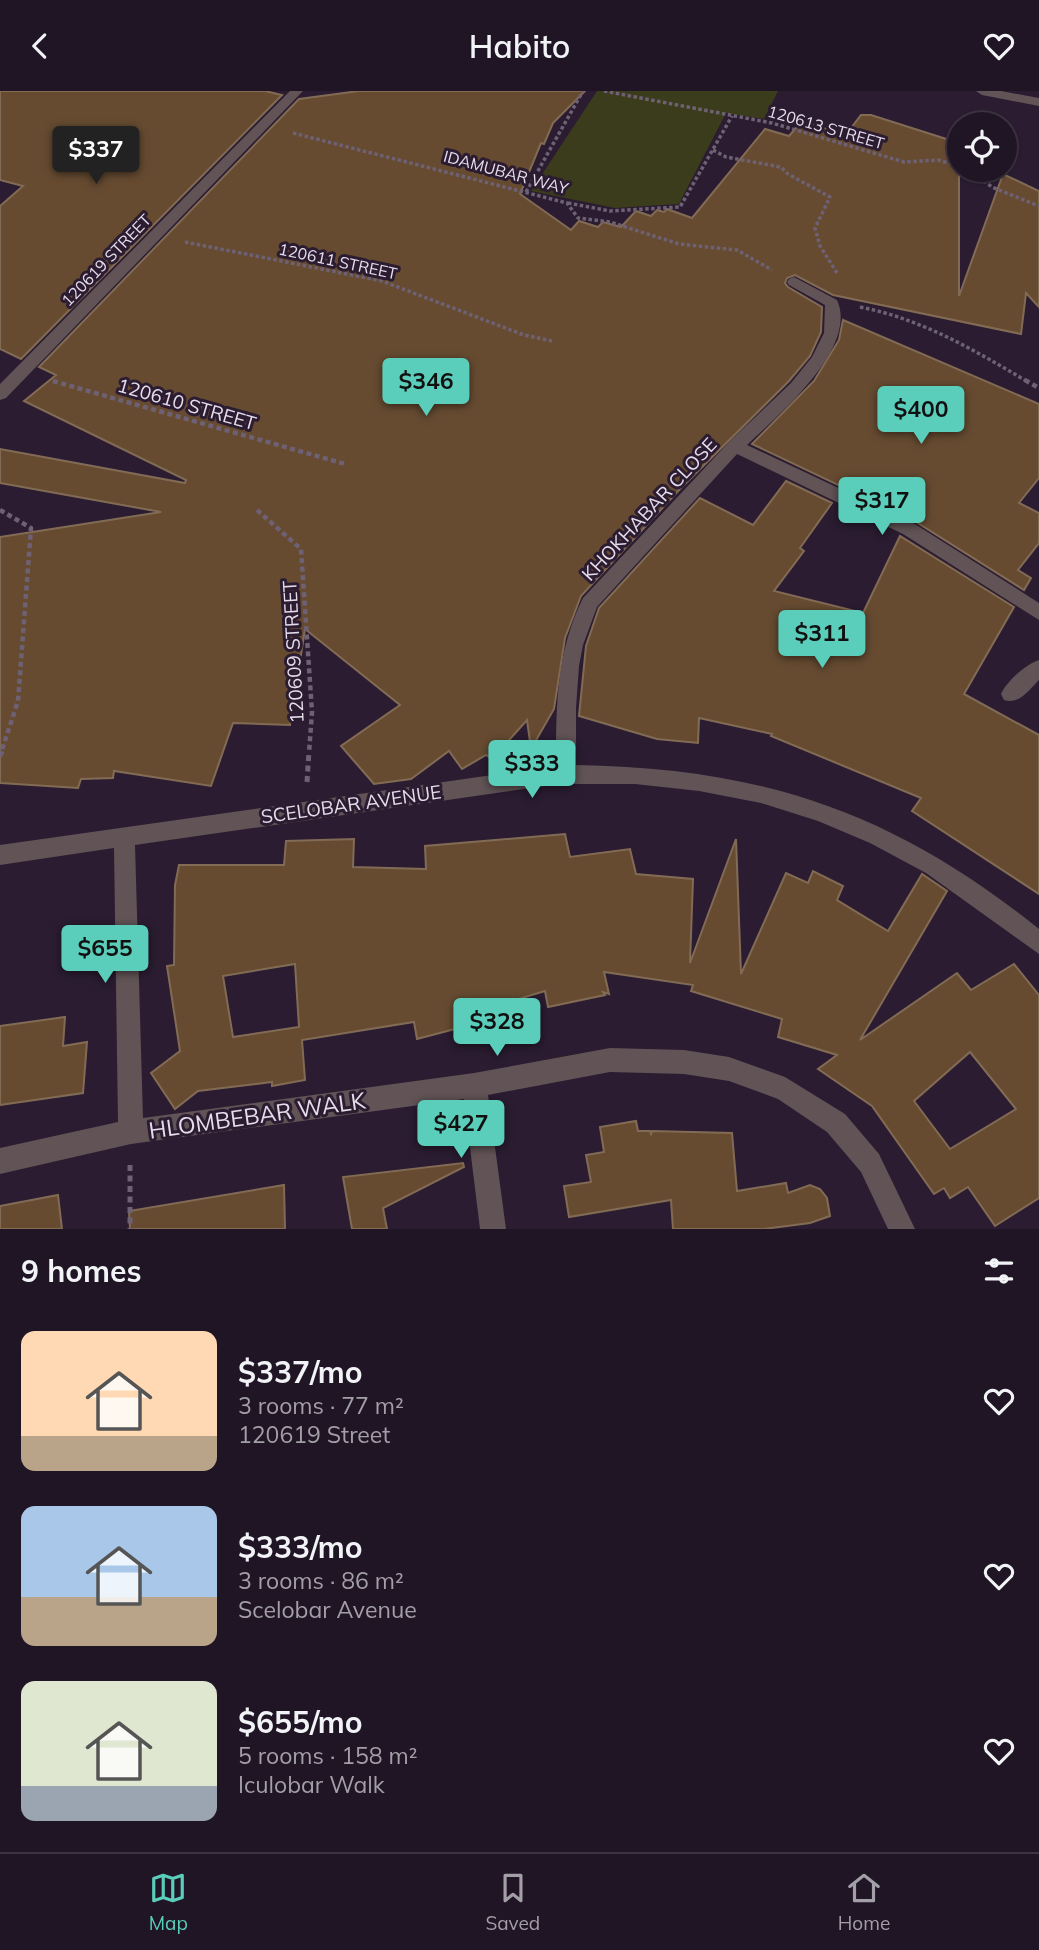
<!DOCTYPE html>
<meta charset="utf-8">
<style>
body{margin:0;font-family:Mulish,sans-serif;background:#281e2d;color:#f1f3f6;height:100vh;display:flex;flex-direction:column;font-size:26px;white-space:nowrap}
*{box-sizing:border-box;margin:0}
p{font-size:23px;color:#a29fa7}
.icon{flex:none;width:38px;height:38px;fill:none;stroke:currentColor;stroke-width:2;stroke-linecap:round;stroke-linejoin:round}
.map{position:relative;height:1138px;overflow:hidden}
.details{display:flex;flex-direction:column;background:#201525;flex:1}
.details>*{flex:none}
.controls{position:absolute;left:947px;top:21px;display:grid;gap:14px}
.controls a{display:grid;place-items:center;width:70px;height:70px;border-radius:50%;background:#201525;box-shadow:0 2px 5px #0004,0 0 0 2px #3d3442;font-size:35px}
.price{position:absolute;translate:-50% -60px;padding:0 16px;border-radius:7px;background:#5bcebb;color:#111;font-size:23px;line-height:46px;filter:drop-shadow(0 2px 4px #0008)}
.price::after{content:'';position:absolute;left:50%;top:42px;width:21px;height:16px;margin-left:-10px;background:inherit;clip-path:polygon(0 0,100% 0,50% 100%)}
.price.active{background:#222;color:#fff}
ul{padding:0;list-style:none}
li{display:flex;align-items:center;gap:21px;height:175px;padding:0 21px}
li span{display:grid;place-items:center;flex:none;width:196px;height:140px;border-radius:14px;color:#555}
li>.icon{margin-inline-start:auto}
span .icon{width:84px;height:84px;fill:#fffc;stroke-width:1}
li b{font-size:30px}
h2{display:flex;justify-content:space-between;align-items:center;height:84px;padding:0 21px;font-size:30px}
header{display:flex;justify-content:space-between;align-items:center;height:91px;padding:0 21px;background:#201525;font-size:32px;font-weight:600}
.dock{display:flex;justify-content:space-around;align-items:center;height:98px;border-top:2px solid #3d3442;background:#201525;font-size:19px;color:#a29fa7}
.dock a{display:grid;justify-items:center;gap:4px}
.dock .active{color:#5bcebb}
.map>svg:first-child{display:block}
.green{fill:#3b3c1c}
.building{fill:#664b31;stroke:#826b55;stroke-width:2;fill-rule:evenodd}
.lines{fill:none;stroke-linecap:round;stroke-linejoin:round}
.path-far2{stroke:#6e6174;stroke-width:3.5;stroke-dasharray:3.5 2.5;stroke-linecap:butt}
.path-far1{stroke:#6e6174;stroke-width:4.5;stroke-dasharray:5 3.5;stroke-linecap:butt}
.path{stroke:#6e6174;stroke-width:5;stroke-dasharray:6 4.5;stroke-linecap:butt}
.minor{fill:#615356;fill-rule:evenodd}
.tertiary{fill:#615356;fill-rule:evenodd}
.labels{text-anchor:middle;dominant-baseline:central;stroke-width:6;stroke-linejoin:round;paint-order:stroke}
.far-street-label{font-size:16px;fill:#e6ddeb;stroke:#2b1c31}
.street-label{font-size:19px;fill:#e6ddeb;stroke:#2b1c31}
.near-street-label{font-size:23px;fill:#e6ddeb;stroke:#2b1c31}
</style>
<header><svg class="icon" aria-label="back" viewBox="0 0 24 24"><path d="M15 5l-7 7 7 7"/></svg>Habito<svg class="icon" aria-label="heart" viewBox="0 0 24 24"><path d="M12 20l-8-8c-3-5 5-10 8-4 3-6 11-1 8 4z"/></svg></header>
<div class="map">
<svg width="1039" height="1138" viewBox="0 0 1039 1138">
<rect width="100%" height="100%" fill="#2b1c31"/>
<!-- green -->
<path class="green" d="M597,0H778L764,28L726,22L679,113L615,117L531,100Z"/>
<!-- building -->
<g class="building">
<path d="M0,0H265L282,4L21,268L0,258V115L23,95L0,89Z"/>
<path d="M359,0H585L553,32L544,53L541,52L520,103L571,139L579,130L598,136L603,131L621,136L636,120L651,125L657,119L664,121L667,118L692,127L765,38L789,45L802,30L829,39L834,32L851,37L861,24H871L959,52V205L1003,83L1039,100V216L1026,202L1021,243L833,204L795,184L787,187L785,192L788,196L822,216L821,241L810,265L789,290L680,398L581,505L565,547L554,618L531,658L527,629L492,668L486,664L462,678L449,660L411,688L374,693L341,655L400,614L305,538L290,634L233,632L211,695L114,680L113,687L81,688L78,697L0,692V446L161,421L0,392V358L185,392L186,389L24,310L56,284L39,276L299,8Z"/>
<path d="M843,229L1039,313V387L1019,412L1039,422V452L1018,479L1031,487L1024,499L916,431L752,353L814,290L839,249Z"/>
<path d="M786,390L832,412L800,457L804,460L774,500L863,522L900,445L1014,516L964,603L1039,644V803L912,720L921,707L771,645L772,643L699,627L698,652L657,648L579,625L586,555L599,517L700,407L753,434Z"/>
<path d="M565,743L570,766L630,758L636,783L693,788L690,872L736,748L741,883L786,782L808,792L813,780L843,795L837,809L888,840L922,783L947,800L860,949L957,882L971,899L1014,873L1039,904V1107L995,1135L968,1096L950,1107L944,1097L934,1103L872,1015L818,978L837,964L778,946L782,928L691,900L693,894L604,881L609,903L603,901L605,904L548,916L545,900L472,922L474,933L417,948L414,931L302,949L305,989L272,995V991L198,1000L175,1018L151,982L180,960L167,875L174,874L175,794L179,774H284L286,750L354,748L353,776L426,778L425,755ZM295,873L299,936L233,946L223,885ZM970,961L1016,1018L950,1058L914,1010Z"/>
<path d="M65,926L63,955L87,951L83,1002L0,1014V935Z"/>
<path d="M636,1030L638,1040H650L651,1043L652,1040L732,1042L737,1100L786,1092L788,1102L810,1094L820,1098L827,1107L830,1125L810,1132L764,1138H673L671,1109L569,1126L564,1095L591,1091L586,1064L604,1061L600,1036Z"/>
<path d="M463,1072L464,1076L383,1117L387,1138H352L343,1086Z"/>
<path d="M284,1094L285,1138H130L129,1120Z"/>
<path d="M58,1104L62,1138H0V1115Z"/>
</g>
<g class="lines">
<!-- path-far2 -->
<g class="path-far2">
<path d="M604,0L772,32L904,71L938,69L959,75"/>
<path d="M293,42L567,112L578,127L610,131L679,153L737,159L772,179"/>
<path d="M713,59L726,66L781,76L788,83L830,106L815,137L820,155L837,182"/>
<path d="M969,79L992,96L1039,115"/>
<path d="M526,101L583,0"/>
<path d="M568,112L610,120L680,116L732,25"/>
<path d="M185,151L382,190L524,244L552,250"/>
<path d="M860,216C922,228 974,259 1028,291"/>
</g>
<!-- path-far1 -->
<g class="path-far1">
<path d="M1025,289L1039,297"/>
<path d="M53,290L345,373"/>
<path d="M0,419L31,437L18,610L1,662"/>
<path d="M257,419L301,458L312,621L309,662"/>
</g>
<!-- path -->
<g class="path">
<path d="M0,665L2,660"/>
<path d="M307,691L309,660"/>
<path d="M130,1074V1138"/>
</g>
<!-- minor -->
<g class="minor">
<path d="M290,0H303L6,307L0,309V293Z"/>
<path d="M794,186L837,209C859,257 778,324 747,354L915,433L1039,512V529L903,443L737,363L597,516L583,554L579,575L576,617V674C763,677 893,721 1039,838V863L926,782L870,752L818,730L761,712L699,700L635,693H559L135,754L143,1027L474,982L610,957L684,959L729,966L785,986L845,1023L879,1063L915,1138H888L861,1081L827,1041L778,1008L729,990L684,983L610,981L488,1004L506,1138H480L464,1008L131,1053L0,1083V1057L118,1031L114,757L0,774V754L556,675C556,616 556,561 583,507L729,351L791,292L812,266L824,242L825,214L789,194L787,191L789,188Z"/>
<path d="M1039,569V589C1029,599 1019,614 1004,609L1001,603C1007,590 1026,573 1039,569Z"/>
</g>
<!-- tertiary -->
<path class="tertiary" d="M976,0H1001L1039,7V15L982,4Z"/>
</g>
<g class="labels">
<!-- far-street labels -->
<g class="far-street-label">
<text transform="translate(826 36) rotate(16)">120613 STREET</text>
<text transform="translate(506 81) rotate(15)">IDAMUBAR WAY</text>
<text transform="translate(106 169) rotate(-46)">120619 STREET</text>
<text transform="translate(338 170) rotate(12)">120611 STREET</text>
</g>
<!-- street labels -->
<g class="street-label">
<text transform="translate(187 313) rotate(16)">120610 STREET</text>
<text transform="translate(649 418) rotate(-47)">KHOKHABAR CLOSE</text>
<text transform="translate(293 561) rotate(-93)">120609 STREET</text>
<text transform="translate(351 713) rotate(-8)">SCELOBAR AVENUE</text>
</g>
<!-- near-street labels -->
<g class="near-street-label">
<text transform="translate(257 1024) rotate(-8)">HLOMBEBAR WALK</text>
</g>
</g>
</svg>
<div class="controls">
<a><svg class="icon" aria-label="locate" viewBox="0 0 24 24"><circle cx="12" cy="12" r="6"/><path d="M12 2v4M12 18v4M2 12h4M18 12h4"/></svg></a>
</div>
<b class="price active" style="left:96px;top:95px">$337</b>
<b class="price" style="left:426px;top:327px">$346</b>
<b class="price" style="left:921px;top:355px">$400</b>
<b class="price" style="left:882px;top:446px">$317</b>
<b class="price" style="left:822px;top:579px">$311</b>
<b class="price" style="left:532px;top:709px">$333</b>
<b class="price" style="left:105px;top:894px">$655</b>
<b class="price" style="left:497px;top:967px">$328</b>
<b class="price" style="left:461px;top:1069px">$427</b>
</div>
<section class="details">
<h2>9 homes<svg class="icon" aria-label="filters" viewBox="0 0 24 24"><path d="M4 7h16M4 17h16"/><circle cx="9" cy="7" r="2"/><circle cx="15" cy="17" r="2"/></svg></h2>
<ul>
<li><span style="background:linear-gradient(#ffd9b3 75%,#b9a48a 0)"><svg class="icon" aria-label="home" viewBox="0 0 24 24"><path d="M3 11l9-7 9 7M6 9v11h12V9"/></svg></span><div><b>$337/mo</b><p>3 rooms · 77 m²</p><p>120619 Street</p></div><svg class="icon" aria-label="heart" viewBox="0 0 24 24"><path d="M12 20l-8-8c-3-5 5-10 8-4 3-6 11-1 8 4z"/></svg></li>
<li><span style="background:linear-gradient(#a9c7e8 65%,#b9a48a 0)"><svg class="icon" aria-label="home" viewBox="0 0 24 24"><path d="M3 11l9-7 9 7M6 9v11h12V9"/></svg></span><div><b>$333/mo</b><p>3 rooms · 86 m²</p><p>Scelobar Avenue</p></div><svg class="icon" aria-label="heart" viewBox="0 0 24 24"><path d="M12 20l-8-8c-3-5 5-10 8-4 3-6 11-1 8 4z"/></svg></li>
<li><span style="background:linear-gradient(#dfe7d0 75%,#9aa5b1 0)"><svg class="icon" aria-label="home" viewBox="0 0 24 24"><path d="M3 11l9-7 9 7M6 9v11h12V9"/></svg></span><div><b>$655/mo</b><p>5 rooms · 158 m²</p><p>Iculobar Walk</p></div><svg class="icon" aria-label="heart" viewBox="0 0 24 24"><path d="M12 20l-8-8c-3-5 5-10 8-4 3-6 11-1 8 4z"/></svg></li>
</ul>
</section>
<nav class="dock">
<a class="active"><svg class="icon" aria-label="map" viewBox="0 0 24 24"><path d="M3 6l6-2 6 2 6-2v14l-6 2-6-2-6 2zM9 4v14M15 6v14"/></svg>Map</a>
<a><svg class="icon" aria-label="saved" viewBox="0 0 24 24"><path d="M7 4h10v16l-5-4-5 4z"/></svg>Saved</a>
<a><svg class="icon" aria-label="home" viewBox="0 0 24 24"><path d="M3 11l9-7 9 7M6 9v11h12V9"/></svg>Home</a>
</nav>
